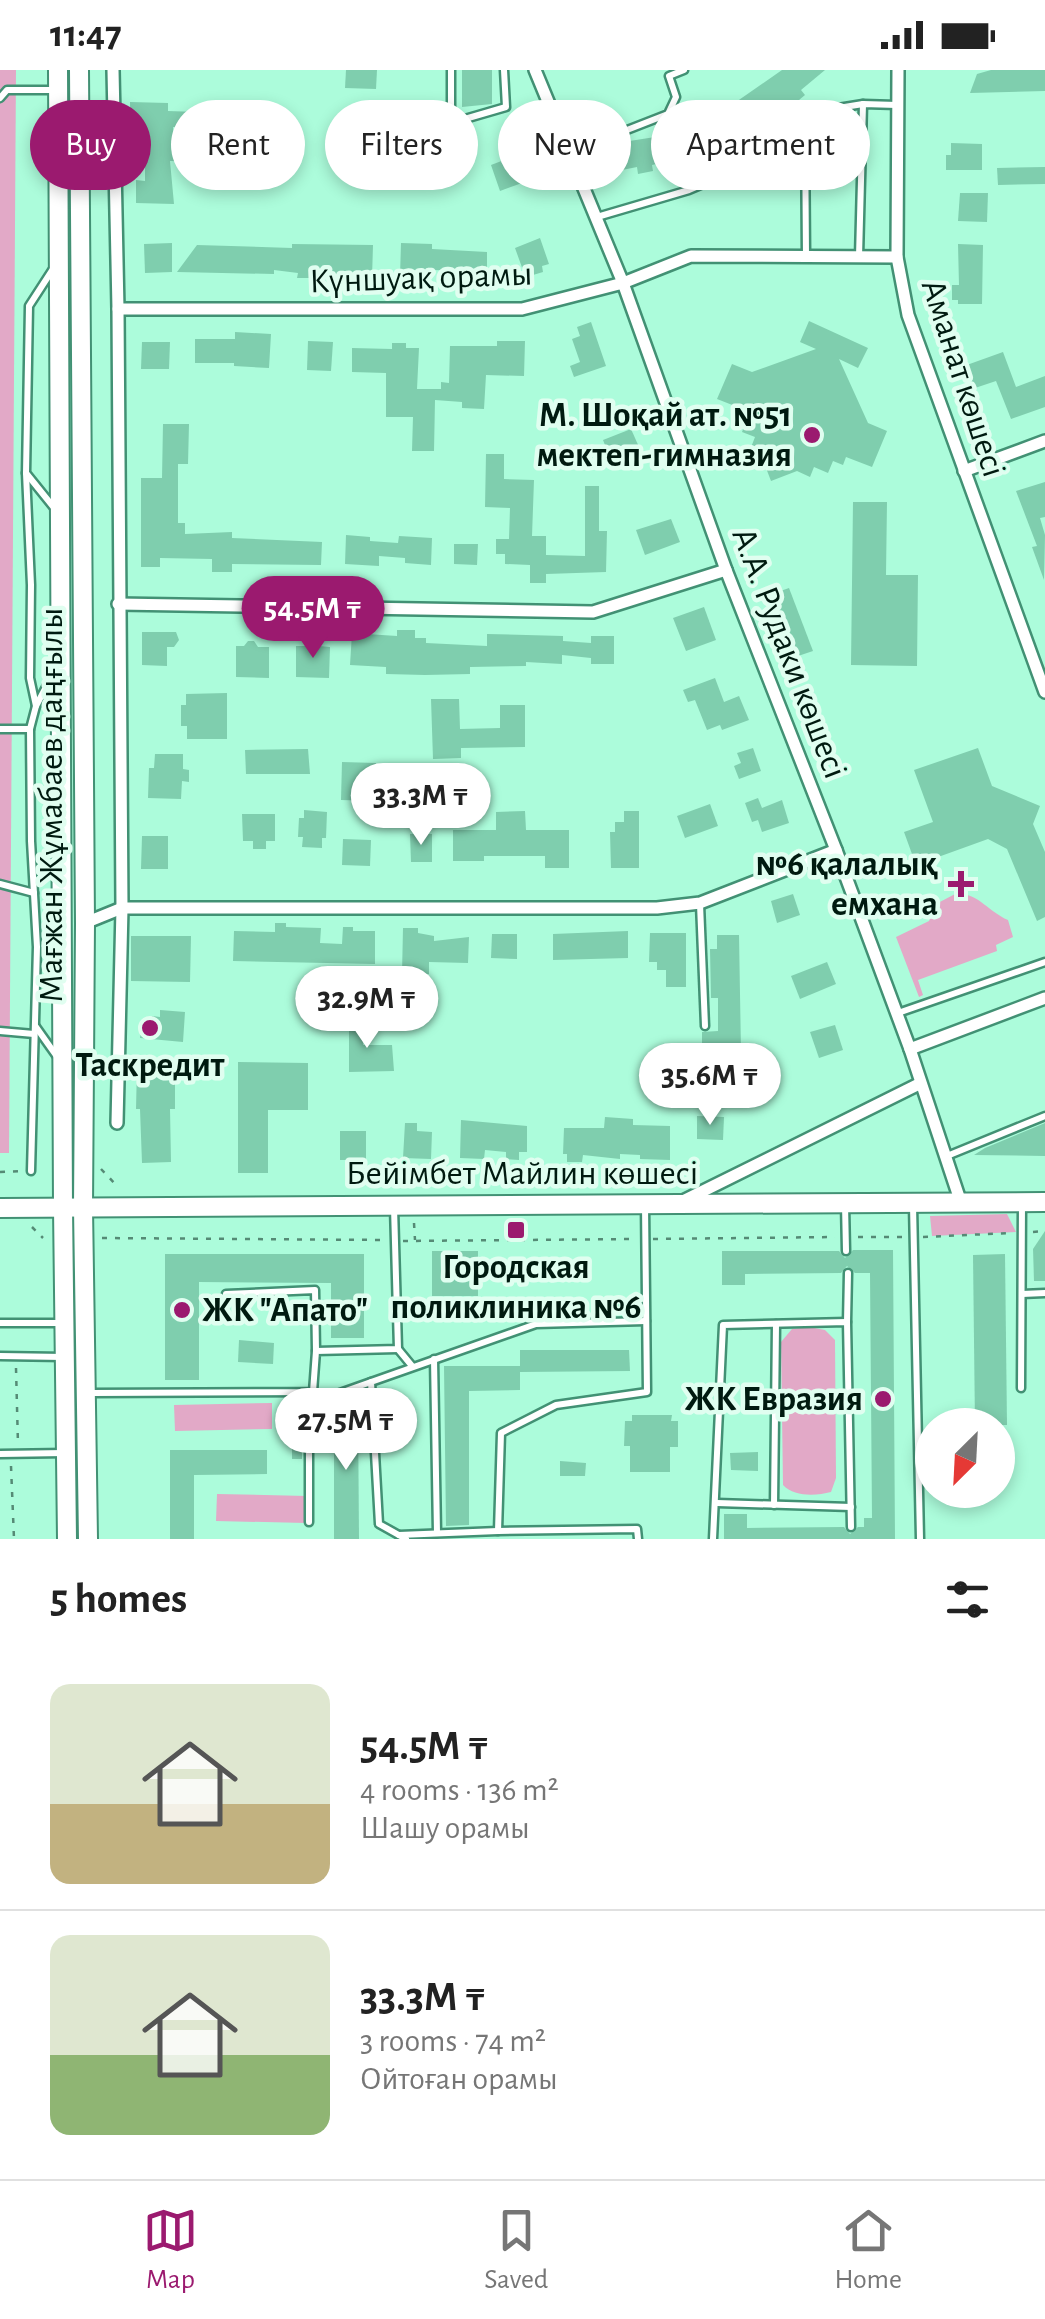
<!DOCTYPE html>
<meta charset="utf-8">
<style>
body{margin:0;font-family:"Alegreya Sans",sans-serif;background:#f2f2f2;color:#222;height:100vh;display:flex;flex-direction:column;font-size:38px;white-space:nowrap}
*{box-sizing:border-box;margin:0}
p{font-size:32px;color:#767676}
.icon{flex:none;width:55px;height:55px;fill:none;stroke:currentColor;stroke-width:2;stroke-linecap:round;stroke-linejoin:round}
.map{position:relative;height:1469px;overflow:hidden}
.sheet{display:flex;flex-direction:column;background:#fff;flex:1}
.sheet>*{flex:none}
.hud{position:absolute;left:30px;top:30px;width:985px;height:90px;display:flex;gap:20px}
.needle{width:65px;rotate:204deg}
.tools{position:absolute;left:915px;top:1338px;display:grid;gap:20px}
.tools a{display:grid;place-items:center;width:100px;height:100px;border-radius:50%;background:#fff;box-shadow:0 5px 15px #0003;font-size:50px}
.price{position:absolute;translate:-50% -85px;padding:0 22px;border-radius:35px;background:#fff;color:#222;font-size:32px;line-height:65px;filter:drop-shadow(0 2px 5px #0008)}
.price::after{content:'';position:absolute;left:50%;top:60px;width:30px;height:22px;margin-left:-15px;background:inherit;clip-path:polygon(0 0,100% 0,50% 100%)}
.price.on{background:#9b1a6f;color:#fff}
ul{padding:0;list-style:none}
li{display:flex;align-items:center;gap:30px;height:250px;padding:0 50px}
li+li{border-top:2px solid #e0e0e0}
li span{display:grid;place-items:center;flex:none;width:280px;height:200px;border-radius:20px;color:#555}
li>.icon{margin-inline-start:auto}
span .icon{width:120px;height:120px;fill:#fffc;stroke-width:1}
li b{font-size:42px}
h2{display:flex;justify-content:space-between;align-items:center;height:120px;padding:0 50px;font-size:42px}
.pill{padding:0 35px;border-radius:45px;background:#fff;box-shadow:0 5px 15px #0003;font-size:35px;line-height:90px}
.pill.on{background:#9b1a6f;color:#fff}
.status{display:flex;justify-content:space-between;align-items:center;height:70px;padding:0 50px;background:#fff;direction:ltr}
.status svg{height:28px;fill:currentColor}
.menu{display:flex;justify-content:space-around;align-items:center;height:140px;border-top:2px solid #e0e0e0;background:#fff;font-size:28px;color:#767676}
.menu a{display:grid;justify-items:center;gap:5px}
.menu .on{color:#9b1a6f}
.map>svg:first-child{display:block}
.green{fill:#e2a9c7}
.building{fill:#7fceae;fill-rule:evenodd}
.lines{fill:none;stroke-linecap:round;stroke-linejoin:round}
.lane-casing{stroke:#429174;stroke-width:11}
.street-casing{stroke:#429174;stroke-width:16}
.secondary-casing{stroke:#429174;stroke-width:22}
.path{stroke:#558a75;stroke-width:2.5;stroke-dasharray:5 8;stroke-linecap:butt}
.lane{stroke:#fff;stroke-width:6}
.street{stroke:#fff;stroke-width:11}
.secondary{stroke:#fff;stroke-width:18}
.poi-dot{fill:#9b1a6f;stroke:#e0fef0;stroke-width:4}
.labels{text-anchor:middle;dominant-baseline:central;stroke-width:9;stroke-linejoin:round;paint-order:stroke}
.street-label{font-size:35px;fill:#001a10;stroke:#e0fef0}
.poi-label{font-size:35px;font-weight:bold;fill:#001a10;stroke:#e0fef0;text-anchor:end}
</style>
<div class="status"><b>11:47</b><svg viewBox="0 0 49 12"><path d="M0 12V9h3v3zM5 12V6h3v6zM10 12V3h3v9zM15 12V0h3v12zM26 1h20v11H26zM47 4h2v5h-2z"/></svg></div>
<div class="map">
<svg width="1045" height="1469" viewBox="0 0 1045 1469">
<rect width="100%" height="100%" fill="#acfcdb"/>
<!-- green -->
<g class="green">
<path d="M0,0H16L9,1083H0Z"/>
<path d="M957,823C979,824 989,842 1008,850L1013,867L996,875L997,881L918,910L923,925L919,927L896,867L929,851L936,834Z"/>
<path d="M1007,1144L1016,1162L932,1166L930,1146Z"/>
<path d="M809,1257L825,1260L835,1270L836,1408L831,1422C816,1426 794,1427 783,1415L781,1272L792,1259Z"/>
<path d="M272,1333V1359L175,1361L174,1335Z"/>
<path d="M217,1424L307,1426L306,1453L216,1451Z"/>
</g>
<!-- building -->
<g class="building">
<path d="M346,0H377L376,19L345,18Z"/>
<path d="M462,0H492V34L462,37Z"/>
<path d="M782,0H825L801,20L805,25L793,35L789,30L768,46L771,50L758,59L755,55L731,67L734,73L720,79L717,74L692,83L694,89L680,94L678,89L652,95L653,101L638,104L637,97L622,100L617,73L655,67L696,53L736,32Z"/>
<path d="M991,0H1045V21L970,23L977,4Z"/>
<path d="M130,32L168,33V41L227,43V92L170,91L174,134L136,133V110L145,111V90H131ZM173,57L212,58L211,80L173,79Z"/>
<path d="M951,73L982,74V100H946V85H951Z"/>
<path d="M275,80V109H251L249,81Z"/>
<path d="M512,87L516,95L536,90L538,97L519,104L522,113L500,121L491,95Z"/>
<path d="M1045,97V114L998,115L997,98Z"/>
<path d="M960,123H988L987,152L958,151Z"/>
<path d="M540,168L549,194L542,196L543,202L533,205L531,200L524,203L515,178Z"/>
<path d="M172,173V202L145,203L144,174Z"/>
<path d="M401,173L432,174V179L487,182V198L478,197V201L431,200V208L400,207Z"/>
<path d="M292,174L373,175L372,208H297L298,203L274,200V204L177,202L197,175L292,178Z"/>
<path d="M958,174L983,175L982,234H958V230H952V215H959Z"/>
<path d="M809,251L868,278L858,298L839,289L868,353L887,361L872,397L846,387L843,395L833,391L828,403L814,397L810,407L797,401L771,411L761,385L750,380L755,367L742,362L746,352L736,348L740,338L717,329L732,294L752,302L816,279L800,272Z"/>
<path d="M591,252L606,296L574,307L570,296L580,292L572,269L580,266L577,257Z"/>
<path d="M235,262L271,264L269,298L234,296V293H195V269H235Z"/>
<path d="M308,271L333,272L331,301L307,300Z"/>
<path d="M497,271H525L524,306L486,305L484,339L462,338V332L435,330L434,381H412L413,347H386V303L352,302V278L392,279V273H406V278H419L417,319H441V312L449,313L450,276H497Z"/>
<path d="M142,272H170L169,299H141Z"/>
<path d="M1003,282L1016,317L1045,306V337L1011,349L996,311L972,319L964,296Z"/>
<path d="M163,354H189L188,394H178V453H185V464L232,462V468L322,472L321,495L232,494V502H212V489L160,488V497H141V408H162Z"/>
<path d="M631,359L643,386L614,398L603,370Z"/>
<path d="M486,384H504V409L534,410L532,466H546V485L585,486V416H599V461H607L606,502L546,504V513H530V495L505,494V484H496V469H509L510,438L485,437Z"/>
<path d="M1045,412V447L1040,448L1045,465L1044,510L1032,477L1037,476L1016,421Z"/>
<path d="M853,432H887L886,505H918L917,596L851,595Z"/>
<path d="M671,449L680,472L645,485L636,460Z"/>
<path d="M346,465L370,467V471L398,473L399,466L432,468L431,495L405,493V488L379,486V496L345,494Z"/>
<path d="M454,474H478L477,495L454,494Z"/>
<path d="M789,518L813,581L795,587L772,524Z"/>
<path d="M704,537L716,570L686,581L673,548Z"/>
<path d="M397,560H415V568H426V573L487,576V564L563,566V571L591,573V566H614V594H591V588L562,585V594L526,592V596L470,597V604L425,605L386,604V597L350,595L352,563L397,566Z"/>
<path d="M142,562H176L179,570L174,577H167V596L142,595Z"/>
<path d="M248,571H254L258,577H269V608L236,607V576H244Z"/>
<path d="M309,571H315L319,576L330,577L329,608L296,607V576H305Z"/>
<path d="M715,608L724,632L739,626L749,650L722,660L720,655L707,660L695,630L688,632L683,620Z"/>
<path d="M227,623V669H187V656H181V635H186V624Z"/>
<path d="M431,629H459L460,659L500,658V635H525V677L461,678V688L433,689Z"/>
<path d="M753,678L761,701L739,709L734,696L741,693L737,683Z"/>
<path d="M978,678L992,716L1040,736L1033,754L1045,782V847L1037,851L1007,779L988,769L916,795L904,762L933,752L914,700Z"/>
<path d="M308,679L310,704H246L245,680Z"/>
<path d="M155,684H183V699L189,700V712L182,711L181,729L148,728L149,698H154Z"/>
<path d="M342,692L376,693L374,731L341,730Z"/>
<path d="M758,728L762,738L782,730L789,753L762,762L758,750L752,752L745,733Z"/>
<path d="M710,734L718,756L685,768L677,746Z"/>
<path d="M304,740L327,742L326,768H322V778L302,777L303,767H298L299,748H304Z"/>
<path d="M525,741L526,760H569V798H545V786H484V791H453V760H496V742Z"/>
<path d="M624,741H639V798H611L610,762H615V752H624Z"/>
<path d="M242,744H275V771H266V779H253V771H243Z"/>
<path d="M410,764H432V792H411Z"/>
<path d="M142,766H168V799H141Z"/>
<path d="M343,769L371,770L370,796L342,795Z"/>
<path d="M793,824L800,845L777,853L771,831Z"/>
<path d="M275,853H286V857L321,858L320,873L342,874L343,857H353V861H375V894L233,891L234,861L275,862Z"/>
<path d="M403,858H418V863L434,866V871L469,867L468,893L429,892V904H402Z"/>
<path d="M628,861V888L553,890V864Z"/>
<path d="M650,863H686V917H666V900H657V892H649Z"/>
<path d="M492,864H517V889L491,888Z"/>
<path d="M717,865H739L741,982L702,983V962L718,961V928H711L710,879H717Z"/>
<path d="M131,866H191L190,912L131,911Z"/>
<path d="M827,892L836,914L800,929L791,906Z"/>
<path d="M307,917H328V937H308Z"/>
<path d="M160,940L185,942L183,972L140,968L142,951L152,952V946L160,947Z"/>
<path d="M361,942L363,975H392L394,1001L349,1002V943Z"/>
<path d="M835,955L843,980L819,988L810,962Z"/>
<path d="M684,989L706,990L705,1032L682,1031Z"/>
<path d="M238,992L308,993V1040H268V1103H238Z"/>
<path d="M748,995L775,996L774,1025L748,1024Z"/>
<path d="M137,996L175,997V1039H170L171,1092L142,1093L140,1039H136Z"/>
<path d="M697,1046L724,1047L723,1070L697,1069Z"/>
<path d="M605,1047L633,1049V1055L670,1056V1090L640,1089V1085L620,1084V1089L583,1085L582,1092H567V1084H563L564,1058H604Z"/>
<path d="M461,1050L527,1056V1082H519V1090L506,1089V1082L485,1080L484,1089L460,1088Z"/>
<path d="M405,1053H417V1061L432,1062L431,1089L403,1088Z"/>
<path d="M1045,1053V1086L974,1085L985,1078Z"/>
<rect x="340" y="1061" width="26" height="29"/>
<path d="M1045,1161V1211H1034L1033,1179Z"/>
<path d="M853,1180H893L895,1469H724V1444H747V1458L844,1457L850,1464L858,1457H864V1448H872L870,1203H855L847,1196L841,1203L745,1204V1215H722V1181H839L845,1188Z"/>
<rect x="432" y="1181" width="46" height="45"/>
<path d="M165,1184H364V1268H331V1213L199,1212V1310H165Z"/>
<path d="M1005,1184L1007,1355H975L973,1185Z"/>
<path d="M239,1270L274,1273L273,1294L238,1292Z"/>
<path d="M520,1280H629L630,1301L520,1302Z"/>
<path d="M444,1296H520V1320L469,1321V1455L446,1456Z"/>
<path d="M334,1337H358L359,1469H334Z"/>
<path d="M632,1345H672L671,1351H678V1377H670V1402H630V1376H624L625,1351H632Z"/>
<rect x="292" y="1367" width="10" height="22"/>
<path d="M170,1380H267V1404L194,1405V1469H170Z"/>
<path d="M758,1382V1401L731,1400L730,1383Z"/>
<path d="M560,1391L586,1393L585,1406H560Z"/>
</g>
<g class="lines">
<!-- lane casing -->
<g class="lane-casing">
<g id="lane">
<path d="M451,0V53L506,37L504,0"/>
<path d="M0,28L7,20H57"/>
<path d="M805,58L806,186"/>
<path d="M577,99L609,67L668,44L676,27L669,6L684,0"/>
<path d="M597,147L689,120L753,93L832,39L863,34L897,35"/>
<path d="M859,187L863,34"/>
<path d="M53,199L29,236L26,403L55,439"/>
<path d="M26,403L31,515L30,608L36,636"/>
<path d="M0,659H30L31,771L37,877L31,1101"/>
<path d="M30,659L36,636L55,600"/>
<path d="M0,814L34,823"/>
<path d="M700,834L705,956"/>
<path d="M898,943L1045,892"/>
<path d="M36,957L58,988"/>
<path d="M0,961L34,964"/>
<path d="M947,1086L1045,1046"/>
<path d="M845,1134L846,1181"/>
<path d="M913,1135L920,1469"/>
<path d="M226,1224L315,1220L316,1281"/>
<path d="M1022,1224L1045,1223"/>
<path d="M847,1252L848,1203"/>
<path d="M0,1253H63"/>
<path d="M398,1279L412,1296"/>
<path d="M0,1286L64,1287"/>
<path d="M434,1289L437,1463"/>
<path d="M1021,1318L1022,1133"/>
<path d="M91,1323L313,1322L316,1281L398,1279L394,1137"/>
<path d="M0,1384L65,1383"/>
<path d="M717,1433L851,1437"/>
<path d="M774,1435L776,1254"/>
<path d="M309,1452V1343L323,1329L371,1312"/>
<path d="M399,1465L498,1461"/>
<path d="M406,1469L379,1454L371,1312L536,1254L646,1251"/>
<path d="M638,1469L637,1459L498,1461L501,1363L556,1335L647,1322L645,1135"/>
<path d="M713,1469L723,1255L847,1252L851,1457"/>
</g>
</g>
<!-- street casing -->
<g class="street-casing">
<g id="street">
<path d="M113,0L118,239L122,838L117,1053"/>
<path d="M535,0L623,213L726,500L836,780L910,979L961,1133"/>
<path d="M898,0L897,187L908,245L1045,622"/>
<path d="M80,68L116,110"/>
<path d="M118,239H522L623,213L691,186L897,187"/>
<path d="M964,401L1045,371"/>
<path d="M118,534L593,542L726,500"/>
<path d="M85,853L122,838H657L700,833L836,780"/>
<path d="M910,979L1045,928"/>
<path d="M681,1132L919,1014"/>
</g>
</g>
<!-- secondary casing -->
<g class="secondary-casing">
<g id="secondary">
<path d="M58,0L63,1138L67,1469"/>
<path d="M79,0L85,853L83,1138L88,1469"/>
<path d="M0,1138L1045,1132"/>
</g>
</g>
<!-- path -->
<g class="path">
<path d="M101,1099L118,1117"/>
<path d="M0,1102L23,1101"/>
<path d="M414,1153L415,1170"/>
<path d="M32,1157L43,1168"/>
<path d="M1033,1162L1045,1161"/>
<path d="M858,1167H905"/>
<path d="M923,1167L1010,1163"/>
<path d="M102,1168L385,1170"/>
<path d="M653,1169L835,1167"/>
<path d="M403,1171L635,1169"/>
<path d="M16,1298L18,1375"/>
<path d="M11,1396L14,1469"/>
</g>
<!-- lane -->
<use href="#lane" class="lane"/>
<!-- street -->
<use href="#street" class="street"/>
<!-- secondary -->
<use href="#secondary" class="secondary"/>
</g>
<!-- markers -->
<g class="poi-dot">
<circle cx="812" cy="365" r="10"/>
<path d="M956 799h10v10h10v10h-10v10h-10v-10h-10v-10h10z"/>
<circle cx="150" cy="958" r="10"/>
<rect x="506" y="1150" width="20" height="20" rx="5"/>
<circle cx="182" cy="1240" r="10"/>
<circle cx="883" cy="1329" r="10"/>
</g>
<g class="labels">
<!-- street labels -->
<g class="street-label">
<text transform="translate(421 208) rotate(-2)">Күншуақ орамы</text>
<text transform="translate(963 308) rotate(72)">Аманат көшесі</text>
<text transform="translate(789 583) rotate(69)">А.А. Рудаки көшесі</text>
<text transform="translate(51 735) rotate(-90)">Мағжан Жұмабаев даңғылы</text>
<text x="522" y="1103">Бейімбет Майлин көшесі</text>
</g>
<!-- poi labels -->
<g class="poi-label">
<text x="792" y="345">М. Шоқай ат. №51<tspan x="792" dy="40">мектеп-гимназия</tspan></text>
<text x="938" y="794">№6 қалалық<tspan x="938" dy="40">емхана</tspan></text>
<text x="150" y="995" text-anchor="middle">Таскредит</text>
<text x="516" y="1197" text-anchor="middle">Городская<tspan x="516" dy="40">поликлиника №6</tspan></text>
<text x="202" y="1240" text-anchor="start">ЖК "Апато"</text>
<text x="863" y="1329">ЖК Евразия</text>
</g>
</g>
</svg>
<div class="tools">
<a><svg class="needle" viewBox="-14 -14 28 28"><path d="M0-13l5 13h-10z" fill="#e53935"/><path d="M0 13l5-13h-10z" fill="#767676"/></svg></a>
</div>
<b class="price on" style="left:313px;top:591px">54.5M ₸</b>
<b class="price" style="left:421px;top:778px">33.3M ₸</b>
<b class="price" style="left:367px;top:981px">32.9M ₸</b>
<b class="price" style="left:710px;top:1058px">35.6M ₸</b>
<b class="price" style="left:346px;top:1403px">27.5M ₸</b>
<div class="hud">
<a class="pill on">Buy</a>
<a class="pill">Rent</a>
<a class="pill">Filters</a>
<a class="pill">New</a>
<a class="pill">Apartment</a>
</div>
</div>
<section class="sheet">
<h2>5 homes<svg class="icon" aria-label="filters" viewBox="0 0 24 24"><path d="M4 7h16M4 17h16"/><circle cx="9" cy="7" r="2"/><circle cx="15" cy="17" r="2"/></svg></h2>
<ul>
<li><span style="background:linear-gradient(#dfe7d0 60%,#c2b280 0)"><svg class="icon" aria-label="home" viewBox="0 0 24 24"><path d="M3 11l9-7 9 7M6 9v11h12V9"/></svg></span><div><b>54.5M ₸</b><p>4 rooms · 136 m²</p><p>Шашу орамы</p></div></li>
<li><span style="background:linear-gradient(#dfe7d0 60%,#8fb573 0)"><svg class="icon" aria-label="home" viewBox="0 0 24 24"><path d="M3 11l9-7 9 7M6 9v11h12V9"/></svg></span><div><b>33.3M ₸</b><p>3 rooms · 74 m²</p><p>Ойтоған орамы</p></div></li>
</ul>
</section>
<nav class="menu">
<a class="on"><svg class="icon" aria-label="map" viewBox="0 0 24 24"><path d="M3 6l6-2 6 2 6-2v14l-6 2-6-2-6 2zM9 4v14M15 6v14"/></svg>Map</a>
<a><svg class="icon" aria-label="saved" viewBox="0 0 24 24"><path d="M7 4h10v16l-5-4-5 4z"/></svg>Saved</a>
<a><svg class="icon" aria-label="home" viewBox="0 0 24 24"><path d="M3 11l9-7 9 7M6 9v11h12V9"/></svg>Home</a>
</nav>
